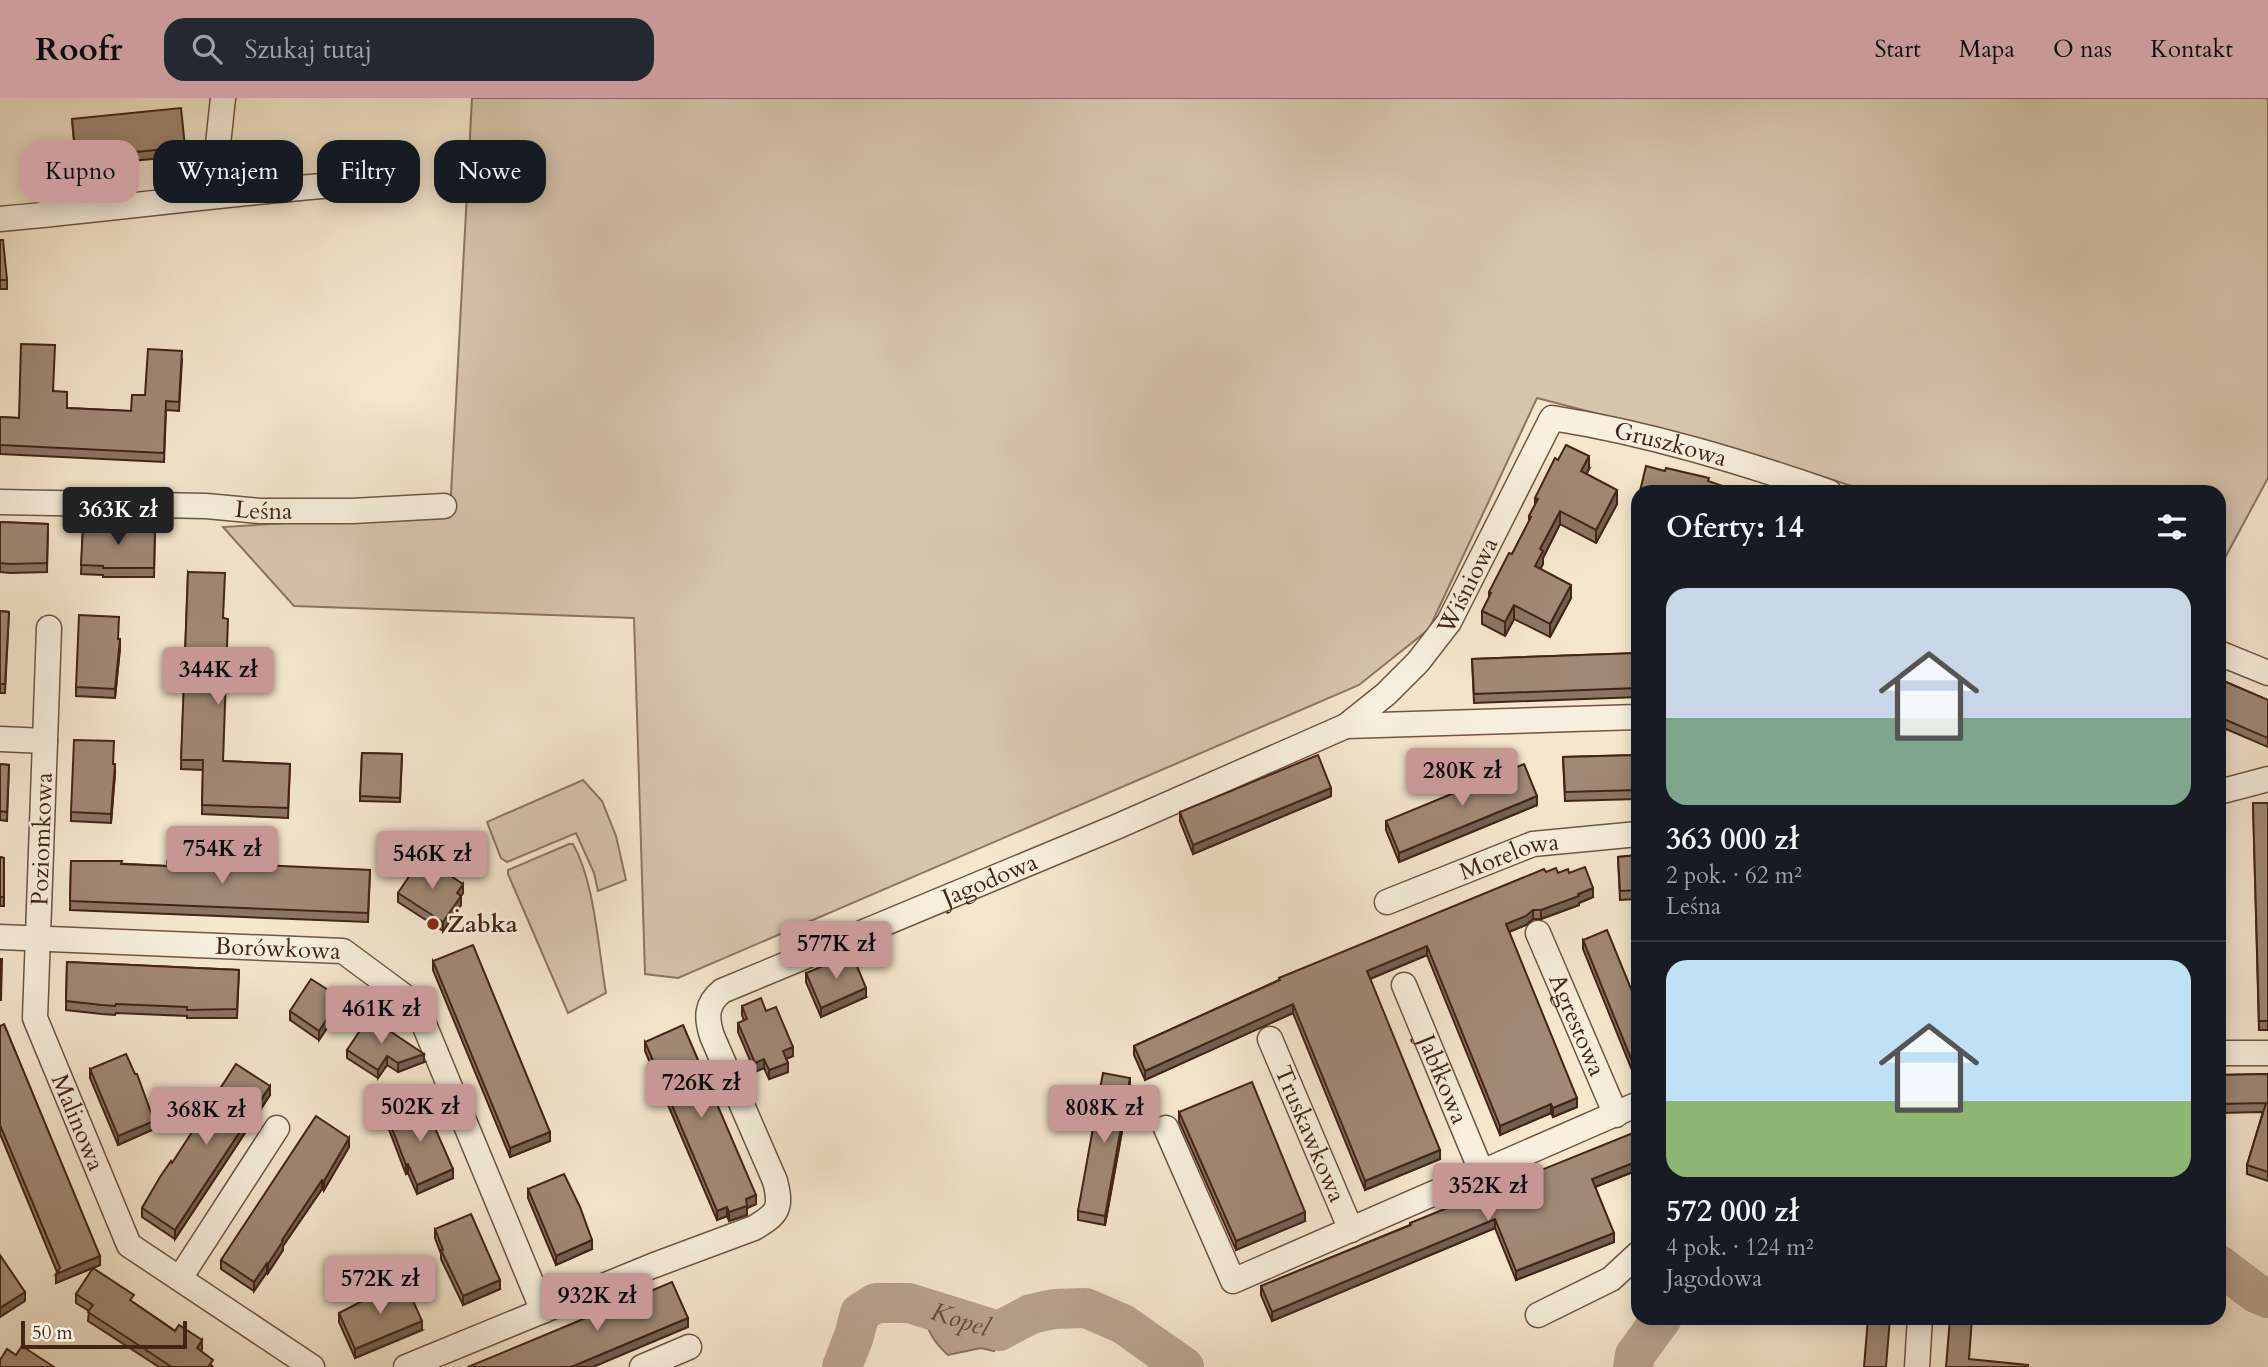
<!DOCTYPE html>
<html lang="pl">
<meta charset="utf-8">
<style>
body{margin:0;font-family:Cardo,serif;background:#242831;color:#f1f3f6;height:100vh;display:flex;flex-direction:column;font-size:26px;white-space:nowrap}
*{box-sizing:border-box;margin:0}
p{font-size:23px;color:#9ea1a6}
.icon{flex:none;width:38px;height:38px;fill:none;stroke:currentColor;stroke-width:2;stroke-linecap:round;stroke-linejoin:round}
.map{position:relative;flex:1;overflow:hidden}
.sheet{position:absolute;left:1631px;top:387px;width:595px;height:840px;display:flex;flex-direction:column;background:#171b24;border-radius:21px;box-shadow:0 4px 18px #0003}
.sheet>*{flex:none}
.top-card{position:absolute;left:21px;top:42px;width:665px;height:63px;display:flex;gap:14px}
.scale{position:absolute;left:21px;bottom:18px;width:166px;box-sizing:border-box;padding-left:7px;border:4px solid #442417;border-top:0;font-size:19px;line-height:24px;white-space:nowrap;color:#442417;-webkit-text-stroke:5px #f8efde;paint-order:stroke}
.price{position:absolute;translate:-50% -60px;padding:0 16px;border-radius:7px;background:#c59692;color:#111;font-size:23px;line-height:46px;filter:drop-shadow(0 2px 4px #0008)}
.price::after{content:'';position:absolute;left:50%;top:42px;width:21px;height:16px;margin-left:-10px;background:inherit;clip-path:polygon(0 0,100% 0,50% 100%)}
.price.current{background:#222;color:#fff}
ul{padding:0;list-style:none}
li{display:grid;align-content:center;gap:14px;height:371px;padding:0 35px}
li+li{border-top:2px solid #363941}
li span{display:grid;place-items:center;height:217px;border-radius:21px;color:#555}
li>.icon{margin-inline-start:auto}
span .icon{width:126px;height:126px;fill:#fffc;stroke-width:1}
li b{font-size:30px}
h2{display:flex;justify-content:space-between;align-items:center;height:84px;padding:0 35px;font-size:30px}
.tag{padding:0 24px;border-radius:21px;background:#171b24;box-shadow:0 4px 18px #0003;font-size:24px;line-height:63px}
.tag.current{background:#c59692;color:#111}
header{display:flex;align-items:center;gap:42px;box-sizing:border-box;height:98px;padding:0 35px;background:#c59692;color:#111}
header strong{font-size:33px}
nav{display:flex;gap:38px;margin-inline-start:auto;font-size:24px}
.search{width:490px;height:63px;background:#242831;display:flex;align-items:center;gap:18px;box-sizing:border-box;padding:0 24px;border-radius:21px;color:#9ea1a6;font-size:26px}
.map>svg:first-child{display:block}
.green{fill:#d7c5ae;stroke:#8e7462;stroke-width:2}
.water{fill:#b9a48f;stroke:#8a715f;stroke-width:2}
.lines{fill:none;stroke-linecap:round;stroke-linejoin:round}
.river{stroke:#b9a48f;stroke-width:40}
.minor-casing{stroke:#705444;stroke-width:27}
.minor{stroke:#f8efde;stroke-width:24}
.wall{fill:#8a7665;stroke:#442417;stroke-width:2}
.shaded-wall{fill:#706053;stroke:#442417;stroke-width:2}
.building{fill:#a08976;stroke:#442417;stroke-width:2}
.poi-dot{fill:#8f2418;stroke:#f8efde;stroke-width:2.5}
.labels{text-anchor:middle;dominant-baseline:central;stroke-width:5;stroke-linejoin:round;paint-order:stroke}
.street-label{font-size:24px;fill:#442417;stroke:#f8efde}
.poi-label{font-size:24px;font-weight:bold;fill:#442417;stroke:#f8efde;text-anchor:start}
.water-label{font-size:26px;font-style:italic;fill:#674a3b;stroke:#f8efde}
</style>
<header>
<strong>Roofr</strong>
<div class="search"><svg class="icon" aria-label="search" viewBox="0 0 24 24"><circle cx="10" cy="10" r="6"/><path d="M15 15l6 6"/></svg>Szukaj tutaj</div>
<nav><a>Start</a><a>Mapa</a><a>O nas</a><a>Kontakt</a></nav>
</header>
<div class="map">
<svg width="2268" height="1269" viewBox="0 0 2268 1269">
<rect width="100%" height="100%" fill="#f5e6cd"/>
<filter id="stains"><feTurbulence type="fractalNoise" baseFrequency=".00286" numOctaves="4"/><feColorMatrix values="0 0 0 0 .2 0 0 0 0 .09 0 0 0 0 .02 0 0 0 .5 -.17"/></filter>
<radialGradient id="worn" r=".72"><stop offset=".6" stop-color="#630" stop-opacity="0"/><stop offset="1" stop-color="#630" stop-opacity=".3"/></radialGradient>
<!-- green -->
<g class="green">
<path d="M472,0H2268V380L2219,471V394H1870L1756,357L1537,300L1429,531L1359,587L678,880L645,876L634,520L294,508L223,429L450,415Z"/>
<path d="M583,682L602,703L616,738L626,782L598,793L594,775L576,735L507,764L501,760L487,724Z"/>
<path d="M569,746H573C595,785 598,850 606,895L568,915L508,776V772Z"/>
</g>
<!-- water -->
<path class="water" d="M952,1199L986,1210L1005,1220L999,1233L994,1253L981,1250L948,1257C932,1243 926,1230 923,1209L935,1200Z"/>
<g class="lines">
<!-- river -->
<g class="river">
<path d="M2219,1167L2256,1195L2268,1200"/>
<path id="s1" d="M842,1269L854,1238L860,1215L876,1205H909L999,1233L1031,1216L1054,1211L1086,1210L1123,1226L1184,1269"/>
<path d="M1633,1269L1635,1257L1662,1220"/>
</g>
<!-- minor casing -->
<g class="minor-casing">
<g id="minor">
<path d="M220,96L217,56L223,0"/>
<path d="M0,121C111,111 222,96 333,87"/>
<path id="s2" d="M0,404L206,408L260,413H352L444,408"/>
<path d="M2219,555L2268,575"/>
<path d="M1346,628L1638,619"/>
<path d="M0,641L45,643L49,530"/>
<path id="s3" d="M45,643L35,920L129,1147L312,1269"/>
<path d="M2219,694L2268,681"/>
<path id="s4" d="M1387,804L1533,746L1638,736"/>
<path id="s5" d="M1538,835L1616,1017"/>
<path id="s6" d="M0,839L343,853L416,907L543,1213"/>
<path id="s7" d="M1404,887L1482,1075"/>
<path id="s8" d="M1270,941L1351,1132"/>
<path d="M2219,955H2268"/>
<path d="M1166,1030L1233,1183L1638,1006"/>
<path d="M180,1180L277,1030"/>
<path d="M1538,1217L1611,1181L1638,1156"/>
<path id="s9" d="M406,1269L652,1168L754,1130C778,1116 782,1110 775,1083L712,938C706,919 706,906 722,893L1116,729L1346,628L1386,596L1418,564L1449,524L1552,320C1647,335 1739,363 1829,394"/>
<path d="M642,1269L689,1249"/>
<path d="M1917,1269L1920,1220"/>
</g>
</g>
<!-- minor -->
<use href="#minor" class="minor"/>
</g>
<!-- wall -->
<g class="wall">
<path d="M72,21L185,49V58L76,68Z"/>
<path d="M0,142L7,182V191H0Z"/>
<path d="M182,262L179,313L166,312L164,364L0,356V319L19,320L54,293L67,310L131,313Z"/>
<path d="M1589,371L1586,376L1617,406L1596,445L1560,426L1543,460V466L1540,471L1571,500L1550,539L1514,521L1505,538L1482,526V513L1489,501V494L1512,456L1529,424V418L1535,407V400Z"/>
<path d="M0,424L48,426L47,474L10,475L0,474Z"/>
<path d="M83,428L155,431L154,479H103V477L81,476Z"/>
<path d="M188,474L224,520L223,663L290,666L288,720L202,716L203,672L181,671Z"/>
<path d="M0,513L9,514L5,595H0Z"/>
<path d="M118,541L120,550L115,600L76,598V589Z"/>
<path d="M1638,555V599L1474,605L1472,561Z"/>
<path d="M2219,581L2268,602V649L2219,628Z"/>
<path d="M362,655L402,656L400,704L360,703Z"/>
<path d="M1638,657V701L1565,703L1563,659Z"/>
<path d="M0,666L9,667L7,723L0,722Z"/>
<path d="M115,675L111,725L71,723V714Z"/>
<path d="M1331,698L1193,756L1180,723V714Z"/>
<path d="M2253,705H2268V932H2259Z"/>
<path d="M1537,707L1399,764L1386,732V723Z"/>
<path d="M1638,757V801L1620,802L1618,759Z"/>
<path d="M0,759L4,760V808H0Z"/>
<path d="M71,763L167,768L370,772L368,824L70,812Z"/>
<path d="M421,772L463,795L461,798V807L443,833L398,804V795Z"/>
<path d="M1546,774L1569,775L1593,799L1579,805V807L1541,821H1533L1526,827L1509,834L1577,1009L1553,1019L1551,1015L1500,1037L1427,857L1370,881L1440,1061L1365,1092L1293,915L1145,982L1134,957V948L1279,882V880Z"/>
<path d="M1583,842L1638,908L1636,982L1583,851Z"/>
<path d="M433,863L550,1043L510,1059L433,872Z"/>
<path d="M67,864L239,872L237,920H187V918L116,915L115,917L102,916L66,912Z"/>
<path d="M806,875L866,899L821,919L806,884Z"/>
<path d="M742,908L766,913L793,958L786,961L788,974L769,981L764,970L755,974L738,934V925L744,923L742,917Z"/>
<path d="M341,909L319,942L290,922V913Z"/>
<path d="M0,928L100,1167L56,1185L57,1174L0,1036Z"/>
<path d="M645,944L756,1106L747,1110V1117L729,1123L727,1118L717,1122L645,953Z"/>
<path d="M347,952L424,964L398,974L387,967L378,980L347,960Z"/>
<path d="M90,971L154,1031L118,1047L90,980Z"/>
<path d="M2268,976V1083L2247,1076V1067L2263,1014L2219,1015V977Z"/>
<path d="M1130,989L1105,1127L1078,1122V1113Z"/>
<path d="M270,997L175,1141L142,1119V1110L172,1065Z"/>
<path d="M1179,1014L1305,1123L1236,1152L1179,1023Z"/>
<path d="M388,1020L453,1080L417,1096L408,1075L406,1076L388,1029Z"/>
<path d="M349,1049L324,1092L322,1091L283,1148V1152L268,1175L267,1174L254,1193L221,1171V1162Z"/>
<path d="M1638,1072L1595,1089L1614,1144L1516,1182L1495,1130L1272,1223L1261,1197V1188L1410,1127V1125Z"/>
<path d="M528,1091L592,1151L556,1167L528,1100Z"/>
<path d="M435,1131L500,1191L463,1207L441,1161V1156L435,1140Z"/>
<path d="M76,1196L134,1205L202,1251L201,1253L213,1269H159L88,1223L89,1213L76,1205Z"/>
<path d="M339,1215L422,1232L355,1260L339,1224Z"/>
</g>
<!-- shaded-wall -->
<g class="shaded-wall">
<path d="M1589,358V371L1581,387V373Z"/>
<path d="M1617,392V406L1596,445V432Z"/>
<path d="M1560,413V426L1543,460V466L1535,481V468L1540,451Z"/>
<path d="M1571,487V500L1550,539V526Z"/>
<path d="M1514,507V521L1505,538V524Z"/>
<path d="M120,541V550L115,600V591Z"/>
<path d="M115,666V675L111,725V716Z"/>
<path d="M1331,690V698L1193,756V747Z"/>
<path d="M1537,698V707L1399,764V755Z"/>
<path d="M463,786V795L461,798V807L443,833V824L457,795Z"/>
<path d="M1593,790V799L1579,805V807L1541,821V812Z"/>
<path d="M1533,812V821L1526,827L1506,835V826Z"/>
<path d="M1427,848V857L1367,882V873Z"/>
<path d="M866,890V899L821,919V910Z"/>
<path d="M341,900V909L319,942V933Z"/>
<path d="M1293,906V915L1145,982V973Z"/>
<path d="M793,949V958L783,962V953Z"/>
<path d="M424,956V964L398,974V965Z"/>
<path d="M387,958V967L378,980V972Z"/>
<path d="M764,961V970L755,974V965Z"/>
<path d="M788,965V974L769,981V972Z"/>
<path d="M1130,980V989L1105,1127V1118Z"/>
<path d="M270,988V997L175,1141V1132Z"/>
<path d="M1577,1000V1009L1553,1019V1010Z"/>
<path d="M1551,1006V1015L1500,1037V1028Z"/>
<path d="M154,1023V1031L118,1047V1038Z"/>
<path d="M550,1034V1043L510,1059V1050Z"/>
<path d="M349,1040V1049L324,1092V1083Z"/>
<path d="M1440,1052V1061L1365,1092V1083Z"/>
<path d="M1638,1063V1072L1592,1090V1081Z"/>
<path d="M408,1066V1075L406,1076V1067Z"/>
<path d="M453,1071V1080L417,1096V1087Z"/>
<path d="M322,1082V1091L283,1148V1152L268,1175V1166L282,1142Z"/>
<path d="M756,1097V1106L747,1110V1117L729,1123V1114L746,1101Z"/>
<path d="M727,1109V1118L717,1122V1113Z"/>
<path d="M1305,1114V1123L1236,1152V1143Z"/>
<path d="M1495,1121V1130L1272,1223V1214Z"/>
<path d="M1614,1135V1144L1516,1182V1173Z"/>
<path d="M592,1142V1151L556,1167V1158Z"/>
<path d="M100,1158V1167L56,1185V1176Z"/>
<path d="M267,1165V1174L254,1193V1184Z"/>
<path d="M500,1182V1191L463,1207V1198Z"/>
<path d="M25,1194V1203L0,1219V1210Z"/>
<path d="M688,1220V1229L593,1269H571Z"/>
<path d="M422,1223V1232L355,1260V1251Z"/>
<path d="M202,1242V1251L197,1259V1250Z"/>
</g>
<!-- building -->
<g class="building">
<path d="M181,10L185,49L76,60L72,21Z"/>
<path d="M0,142H3L7,182H0Z"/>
<path d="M21,246L55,247L53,293L67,294V310L131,313L132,297H145L148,251L182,253L179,304L166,303L164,355L0,347V319L19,320Z"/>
<path d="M1566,347L1589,358L1581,373L1617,392L1596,432L1560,413L1540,451L1543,453L1535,468L1571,487L1550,526L1514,507L1505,524L1482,513L1491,495L1489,494L1509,455L1512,456L1531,419L1529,418L1538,401L1535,400L1555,360L1558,362Z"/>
<path d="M1646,368L1665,373L1666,370L1709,380L1708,383L1725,389L1745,394L1640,393Z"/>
<path d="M0,424L48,426L47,465L10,466L0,465Z"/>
<path d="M83,428L155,431L154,470H103V468L81,467Z"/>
<path d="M188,474L225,475L223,520L228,521L223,663L290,666L288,710L202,707L203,662H181Z"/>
<path d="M0,513L9,514L5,586H0Z"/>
<path d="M79,517L119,519L118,541H120L115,591L76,589Z"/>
<path d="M1638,555V590L1474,596L1472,561Z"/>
<path d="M2219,581L2268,602V640L2219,619Z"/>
<path d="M74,642L114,643L113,666H115L111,716L71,714Z"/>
<path d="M362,655L402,656L400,700L360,698Z"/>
<path d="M1318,657L1331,690L1193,747L1180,714Z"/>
<path d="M1638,657V692L1565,694L1563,659Z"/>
<path d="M0,666L9,667L7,714L0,713Z"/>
<path d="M1524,666L1537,698L1399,755L1386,723Z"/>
<path d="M2253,705H2268V923H2259Z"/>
<path d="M1638,757V792L1620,793L1618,759Z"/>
<path d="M0,759L4,760V799H0Z"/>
<path d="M71,763H122L121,766L167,768V763L370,772L368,815L70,803Z"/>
<path d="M428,763L463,786L457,795L461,798L443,824L398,795L416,768L421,772Z"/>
<path d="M1585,769L1593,790L1578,796L1579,798L1541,812H1533L1526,818L1506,826L1577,1000L1553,1010L1551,1006L1500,1028L1427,848L1367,873L1440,1052L1365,1083L1293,906L1145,973L1134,948L1280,882L1279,880L1544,771L1546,774L1556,770L1558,775L1568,771L1569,775Z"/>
<path d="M1607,832L1638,908V972L1636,973L1583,842Z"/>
<path d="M473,847L550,1034L510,1050L433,863Z"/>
<path d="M852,856L866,890L821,910L806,875Z"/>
<path d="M0,861H2L1,902H0Z"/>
<path d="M67,864L239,872L237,911L187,912V909L116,906L115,908L102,907L66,903Z"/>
<path d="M311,881L341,900L319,933L290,913Z"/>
<path d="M761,900L766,913L776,909L793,949L783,953L788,965L769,972L764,961L755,965L738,925L747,921L742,908Z"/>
<path d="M369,919L424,956L398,965L387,958L378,972L347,952Z"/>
<path d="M4,926L100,1158L56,1176L60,1170L0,1027V928Z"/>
<path d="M683,927L756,1097L746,1101L747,1108L729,1114L727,1109L717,1113L645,944Z"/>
<path d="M126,956L135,976H137L154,1023L118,1038L90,971Z"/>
<path d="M236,966L270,988L175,1132L142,1110L160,1079L171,1063L172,1065Z"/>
<path d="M1103,975L1130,980L1105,1118L1078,1113Z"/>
<path d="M2268,976V1074L2247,1067L2266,1005L2219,1006V977Z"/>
<path d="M1252,984L1305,1114L1236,1143L1179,1014Z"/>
<path d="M424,1005L453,1071L417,1087L408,1066L406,1067L388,1020Z"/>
<path d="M316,1018L349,1040L324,1083L322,1082L282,1142L283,1143L268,1166L267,1165L254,1184L221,1162Z"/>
<path d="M1638,1033V1063L1592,1081L1614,1135L1516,1173L1495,1121L1272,1214L1261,1188L1411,1127L1410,1125Z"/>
<path d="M564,1076L580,1109L592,1142L556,1158L528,1091Z"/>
<path d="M471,1116L500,1182L463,1198L441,1152H443L435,1131Z"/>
<path d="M0,1157L25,1194L0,1210Z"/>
<path d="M93,1170L134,1197L130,1202L175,1233L179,1227L202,1242L197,1250L213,1262L208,1269H172L88,1214L93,1207L76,1196Z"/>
<path d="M672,1184L688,1220L571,1269H468Z"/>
<path d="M406,1187L422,1223L355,1251L339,1215L372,1198Z"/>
<path d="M1868,1220H1890L1886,1269H1864Z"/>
<path d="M1950,1220H1972L1969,1261L2028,1267V1269H1946Z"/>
<path d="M22,1248L54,1269H0V1262L7,1251L16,1257Z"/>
</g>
<!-- markers -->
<circle class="poi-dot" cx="433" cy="826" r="7"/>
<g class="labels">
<!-- street labels -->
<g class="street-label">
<text stroke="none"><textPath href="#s9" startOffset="1816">Gruszkowa</textPath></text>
<text stroke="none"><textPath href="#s2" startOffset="264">Leśna</textPath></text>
<text stroke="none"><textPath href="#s9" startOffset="1507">Wiśniowa</textPath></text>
<text transform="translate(42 741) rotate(-88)">Poziomkowa</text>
<text stroke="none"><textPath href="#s4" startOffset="131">Morelowa</textPath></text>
<text stroke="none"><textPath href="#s9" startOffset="931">Jagodowa</textPath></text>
<text stroke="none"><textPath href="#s6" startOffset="278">Borówkowa</textPath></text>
<text stroke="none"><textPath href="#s5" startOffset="100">Agrestowa</textPath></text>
<text stroke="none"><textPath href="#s7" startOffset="102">Jabłkowa</textPath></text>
<text stroke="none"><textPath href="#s3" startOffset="390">Malinowa</textPath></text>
<text stroke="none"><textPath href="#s8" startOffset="103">Truskawkowa</textPath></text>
</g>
<!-- poi labels -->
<g class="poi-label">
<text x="447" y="826">Żabka</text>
</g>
<!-- water labels -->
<g class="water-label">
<text stroke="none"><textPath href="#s1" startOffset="163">Kopel</textPath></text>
</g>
</g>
<rect width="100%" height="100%" filter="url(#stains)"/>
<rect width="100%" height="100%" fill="url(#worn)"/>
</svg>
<div class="scale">50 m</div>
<b class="price current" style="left:118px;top:449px">363K zł</b>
<b class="price" style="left:218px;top:609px">344K zł</b>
<b class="price" style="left:1462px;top:710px">280K zł</b>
<b class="price" style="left:222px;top:788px">754K zł</b>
<b class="price" style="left:432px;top:793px">546K zł</b>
<b class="price" style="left:836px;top:883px">577K zł</b>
<b class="price" style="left:381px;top:948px">461K zł</b>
<b class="price" style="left:701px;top:1022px">726K zł</b>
<b class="price" style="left:420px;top:1046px">502K zł</b>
<b class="price" style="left:1104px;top:1047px">808K zł</b>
<b class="price" style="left:206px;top:1049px">368K zł</b>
<b class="price" style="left:1488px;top:1125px">352K zł</b>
<b class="price" style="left:380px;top:1218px">572K zł</b>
<b class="price" style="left:597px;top:1235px">932K zł</b>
<div class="top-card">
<a class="tag current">Kupno</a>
<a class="tag">Wynajem</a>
<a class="tag">Filtry</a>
<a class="tag">Nowe</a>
</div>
<section class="sheet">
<h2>Oferty: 14<svg class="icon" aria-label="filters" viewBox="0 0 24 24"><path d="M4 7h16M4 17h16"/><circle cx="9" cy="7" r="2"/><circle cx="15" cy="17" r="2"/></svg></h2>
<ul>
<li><span style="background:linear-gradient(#c9d6e8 60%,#7fa58c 0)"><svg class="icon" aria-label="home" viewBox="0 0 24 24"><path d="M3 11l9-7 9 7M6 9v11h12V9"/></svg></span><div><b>363 000 zł</b><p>2 pok. · 62 m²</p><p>Leśna</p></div></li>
<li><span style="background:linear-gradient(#bfe0f5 65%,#8fb573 0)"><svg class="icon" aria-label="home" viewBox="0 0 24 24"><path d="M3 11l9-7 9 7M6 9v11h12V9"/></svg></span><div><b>572 000 zł</b><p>4 pok. · 124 m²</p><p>Jagodowa</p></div></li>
</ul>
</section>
</div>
